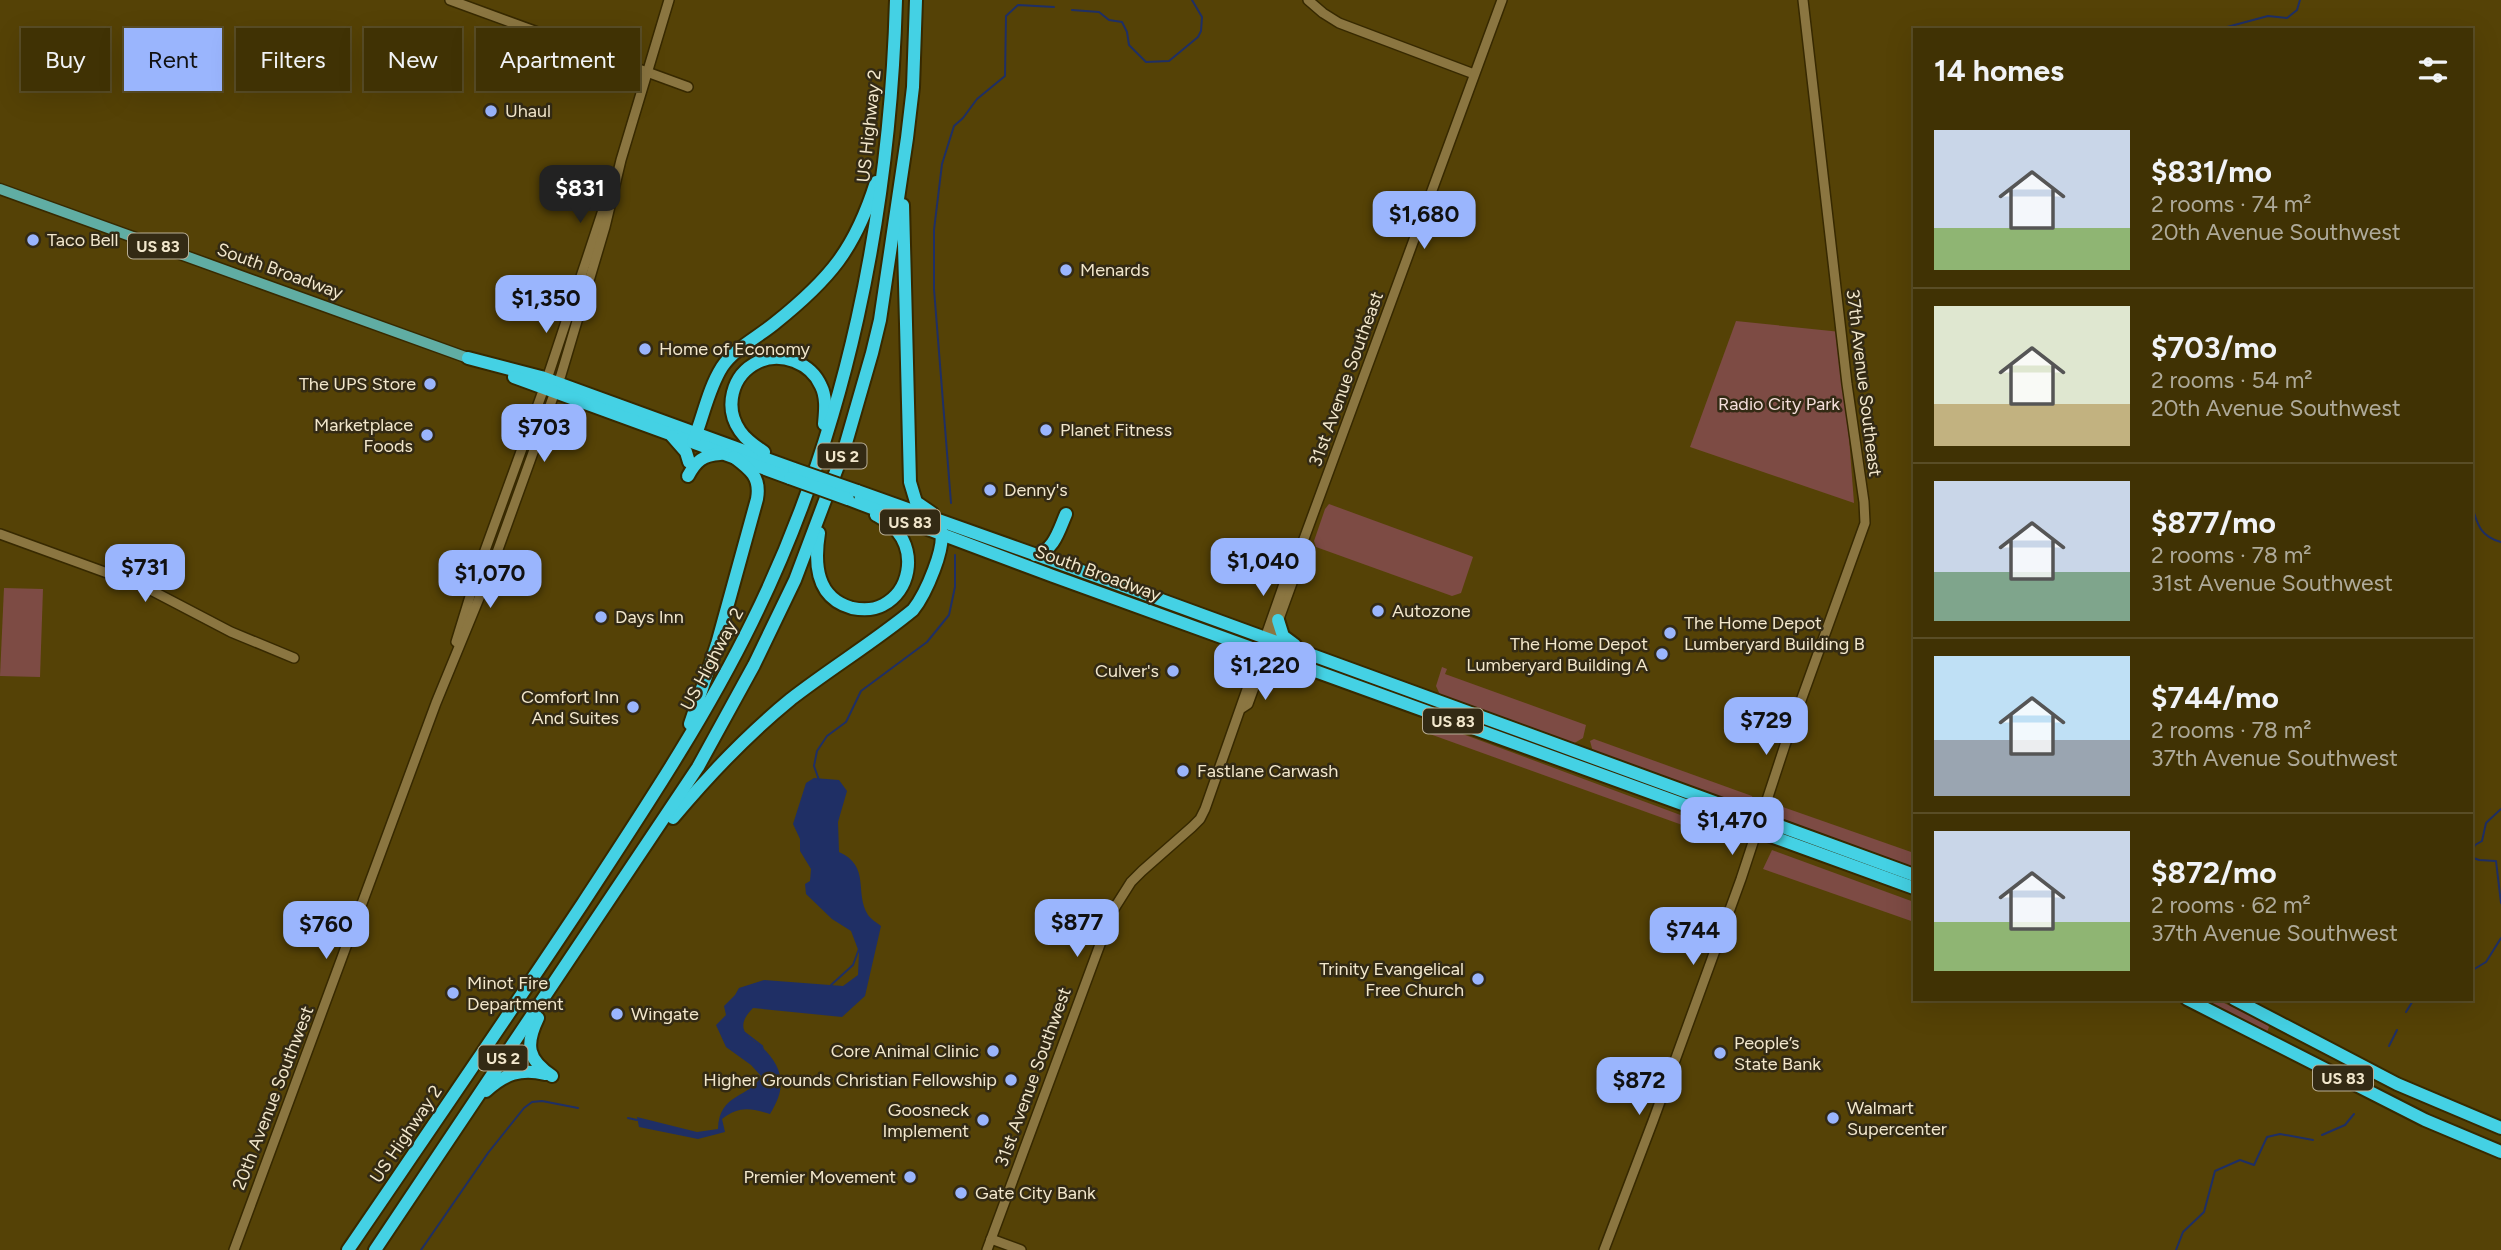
<!DOCTYPE html>
<meta charset="utf-8">
<style>
body{margin:0;font-family:Figtree,sans-serif;background:#473a0e;color:#f1f3f6;height:100vh;display:flex;flex-direction:column;font-size:26px;white-space:nowrap}
*{box-sizing:border-box;margin:0}
p{font-size:23px;color:#aeaa9a}
.icon{flex:none;width:38px;height:38px;fill:none;stroke:currentColor;stroke-width:2;stroke-linecap:round;stroke-linejoin:round}
.map{position:relative;flex:1;overflow:hidden}
.panel{position:absolute;left:1913px;top:28px;width:560px;height:973px;display:flex;flex-direction:column;background:#403204;border-radius:0px;box-shadow:0 7px 28px #0002,0 0 0 2px #594d26}
.panel>*{flex:none}
.top-card{position:absolute;left:21px;top:28px;width:665px;height:63px;display:flex;gap:14px}
.price{position:absolute;translate:-50% -60px;padding:0 16px;border-radius:14px;background:#9ab5fd;color:#111;font-size:23px;line-height:46px;filter:drop-shadow(0 2px 4px #0008)}
.price::after{content:'';position:absolute;left:50%;top:42px;width:21px;height:16px;margin-left:-10px;background:inherit;clip-path:polygon(0 0,100% 0,50% 100%)}
.price.current{background:#222;color:#fff}
ul{padding:0;list-style:none}
li{display:flex;align-items:center;gap:21px;height:175px;padding:0 21px}
li+li{border-top:2px solid #594d26}
li span{display:grid;place-items:center;flex:none;width:196px;height:140px;border-radius:0px;color:#555}
li>.icon{margin-inline-start:auto}
span .icon{width:84px;height:84px;fill:#fffc;stroke-width:1}
li b{font-size:30px}
h2{display:flex;justify-content:space-between;align-items:center;height:84px;padding:0 21px;font-size:30px}
.tag{padding:0 24px;border-radius:0px;background:#403204;box-shadow:0 7px 28px #0002,0 0 0 2px #594d26;font-size:24px;line-height:63px}
.tag.current{background:#9ab5fd;color:#111}
.map>svg:first-child{display:block}
.green{fill:#7d4b44}
.water{fill:#1f2f65}
.lines{fill:none;stroke-linecap:round;stroke-linejoin:round}
.stream{stroke:#1f2f65;stroke-width:2}
.secondary-casing{stroke:#372900;stroke-width:12}
.primary-casing{stroke:#372900;stroke-width:13}
.highway-casing{stroke:#372900;stroke-width:16}
.secondary{stroke:#8b7641;stroke-width:9}
.primary{stroke:#60ada3;stroke-width:10}
.highway{stroke:#44d1e4;stroke-width:12}
.highway-bridge-casing{stroke:#372900;stroke-width:16;stroke-linecap:butt}
.highway-bridge{stroke:#44d1e4;stroke-width:12}
.poi-dot{fill:#9ab5fd;stroke:#332a14;stroke-width:2.5}
.labels{text-anchor:middle;dominant-baseline:central;stroke-width:5;stroke-linejoin:round;paint-order:stroke}
.shield{fill:#332a14;stroke:#b9ae95;stroke-width:2}
.shield-label{font-size:16px;font-weight:bold;fill:#f2e7cc}
.poi-label{font-size:18px;fill:#f2e7cc;stroke:#332a14;text-anchor:start}
.street-label{font-size:18px;fill:#f2e7cc;stroke:#332a14}
.park-label{font-size:18px;fill:#f5dfdb;stroke:#332a14}
</style>
<div class="map">
<svg width="2501" height="1250" viewBox="0 0 2501 1250">
<rect width="100%" height="100%" fill="#554206"/>
<!-- green -->
<g class="green">
<path d="M1736,321L1841,332L1854,503L1690,447Z"/>
<path d="M1329,504L1471,556L1473,557L1461,593L1452,596L1316,547L1314,541L1325,509Z"/>
<path d="M4,588L43,589L40,677L0,676Z"/>
<path d="M1442,667L1447,669L1445,674L1586,725L1583,738L1571,745L1441,697L1436,686Z"/>
<path d="M1433,723L1737,836L1735,844L1427,733Z"/>
<path d="M1594,739L1752,796L1754,803L1750,809L1593,752L1590,741Z"/>
<path d="M1780,806L1914,853V868L1777,817Z"/>
<path d="M1772,850L1914,902V922L1763,869Z"/>
<path d="M2192,999H2216L2267,1024L2269,1027L2267,1032H2263Z"/>
</g>
<!-- water -->
<path class="water" d="M814,778L839,780L847,791L838,822L839,852C871,866 854,893 868,915C871,919 877,923 881,926L865,996L842,1017L753,1008C747,1014 740,1023 745,1032C748,1038 756,1042 761,1046C784,1068 787,1087 770,1114C750,1108 739,1106 722,1119L725,1132L698,1139L639,1127L637,1117L697,1132L718,1129C719,1092 751,1098 761,1076L751,1065L726,1047L716,1025L726,1015L724,1006L735,995L739,988L764,980L843,986L858,975L859,952L851,931L832,919L806,894L805,884L810,881L811,869L800,851V839L793,824L806,783Z"/>
<g class="lines">
<!-- stream -->
<g class="stream">
<path d="M1072,10L1099,12L1109,20L1122,22L1127,32L1129,45L1146,62L1169,61L1198,37L1201,31L1202,17L1192,0"/>
<path d="M2227,30V27L2268,16L2287,18L2297,10L2300,0"/>
<path d="M2471,487L2474,495L2471,502"/>
<path d="M951,503L934,289V230L942,164L954,126L963,118L977,99L1005,76L1006,16L1018,5L1054,7"/>
<path d="M2471,503C2477,523 2479,536 2501,542"/>
<path d="M819,780L814,766L817,751L827,736L846,722L861,691L927,642L949,615L955,587V555"/>
<path d="M2471,855L2475,845L2482,841L2486,823L2501,809"/>
<path d="M2471,857L2479,860L2496,861L2501,903"/>
<path d="M2471,971L2486,962L2501,938"/>
<path d="M831,985L853,965L859,949"/>
<path d="M2406,1012L2414,999"/>
<path d="M745,1033L762,1046L763,1050"/>
<path d="M2389,1046L2397,1030"/>
<path d="M628,1118L637,1120"/>
<path d="M2322,1135L2345,1125L2354,1114"/>
<path d="M421,1250L488,1153L524,1108L532,1102L542,1101L578,1108"/>
<path d="M2176,1250L2183,1232L2204,1212L2215,1171L2240,1160L2254,1165L2267,1137L2280,1134L2313,1140"/>
</g>
<!-- secondary casing -->
<g class="secondary-casing">
<g id="secondary">
<path d="M450,0L688,87"/>
<path d="M1308,0L1323,13L1339,23L1474,74"/>
<path d="M0,534L143,586L231,632L294,658"/>
<path d="M456,642L479,567L544,388L608,195"/>
<path d="M1242,708L1248,704L1292,583L1290,577"/>
<path d="M991,1239L1021,1250"/>
<path d="M234,1250L436,703L491,569L561,375L605,227L621,160L669,0"/>
<path d="M987,1250L1112,912L1131,882L1142,871L1192,827L1200,819L1205,809L1285,581L1290,577L1502,0"/>
<path d="M1604,1250L1653,1121L1741,879L1785,745L1865,523L1864,502L1847,384L1803,0"/>
</g>
</g>
<!-- primary casing -->
<g class="primary-casing">
<path id="primary" d="M0,189L468,358"/>
</g>
<!-- highway casing -->
<g class="highway-casing">
<g id="highway">
<path d="M903,205L910,482L916,502L932,513"/>
<path d="M468,358L541,377L794,469"/>
<path d="M514,377L790,478"/>
<path d="M672,436L686,452L689,462"/>
<path d="M693,442C703,418 708,389 722,367C734,349 758,337 775,323C830,279 855,249 876,182"/>
<path d="M764,452C755,446 746,440 740,431C724,408 731,375 758,362C781,351 811,363 821,386C827,398 825,412 824,424"/>
<path d="M688,476C696,461 703,455 720,454"/>
<path d="M857,491L1104,579L1914,875"/>
<path d="M848,499L1053,576L1914,888"/>
<path d="M819,533C814,564 816,598 852,608C862,610 874,610 883,605C910,591 916,554 897,531C892,524 883,519 876,515"/>
<path d="M1035,555C1054,551 1059,530 1066,514"/>
<path d="M1278,620L1283,636L1295,645"/>
<path d="M690,724L717,644L757,499C761,477 750,469 734,457"/>
<path d="M673,818C709,775 747,735 791,699C831,668 874,642 913,610C925,595 948,545 940,527"/>
<path d="M2187,999L2425,1120L2501,1152"/>
<path d="M2234,999L2397,1084L2501,1128"/>
<path d="M538,1018C525,1045 527,1059 552,1076"/>
<path d="M486,1091C504,1074 521,1068 545,1074"/>
<path d="M348,1250C427,1134 506,1019 583,903C643,811 704,720 752,622C847,430 890,212 896,0"/>
<path d="M375,1250L698,767L754,665L795,580L844,450L872,353L880,320L907,138L913,87L916,0"/>
</g>
</g>
<!-- secondary -->
<use href="#secondary" class="secondary"/>
<!-- primary -->
<use href="#primary" class="primary"/>
<!-- highway -->
<use href="#highway" class="highway"/>
<!-- highway-bridge casing -->
<g class="highway-bridge-casing">
<g id="highway-bridge">
<path d="M794,469L857,491"/>
<path d="M790,478L848,499"/>
</g>
</g>
<!-- highway-bridge -->
<use href="#highway-bridge" class="highway-bridge"/>
</g>
<!-- markers -->
<g class="poi-dot">
<circle cx="491" cy="111" r="7"/>
<circle cx="33" cy="240" r="7"/>
<circle cx="1066" cy="270" r="7"/>
<circle cx="645" cy="349" r="7"/>
<circle cx="430" cy="384" r="7"/>
<circle cx="1046" cy="430" r="7"/>
<circle cx="427" cy="435" r="7"/>
<circle cx="990" cy="490" r="7"/>
<circle cx="1378" cy="611" r="7"/>
<circle cx="601" cy="617" r="7"/>
<circle cx="1670" cy="633" r="7"/>
<circle cx="1662" cy="654" r="7"/>
<circle cx="1173" cy="671" r="7"/>
<circle cx="633" cy="707" r="7"/>
<circle cx="1183" cy="771" r="7"/>
<circle cx="1478" cy="979" r="7"/>
<circle cx="453" cy="993" r="7"/>
<circle cx="617" cy="1014" r="7"/>
<circle cx="993" cy="1051" r="7"/>
<circle cx="1720" cy="1053" r="7"/>
<circle cx="1011" cy="1080" r="7"/>
<circle cx="1833" cy="1118" r="7"/>
<circle cx="983" cy="1120" r="7"/>
<circle cx="910" cy="1177" r="7"/>
<circle cx="961" cy="1193" r="7"/>
</g>
<g class="labels">
<!-- shield labels -->
<g class="shield">
<rect x="128" y="233.5" width="60" height="25" rx="5"/>
<rect x="817.5" y="443.5" width="49" height="25" rx="5"/>
<rect x="880" y="509.5" width="60" height="25" rx="5"/>
<rect x="1423" y="708.5" width="60" height="25" rx="5"/>
<rect x="478.5" y="1045.5" width="49" height="25" rx="5"/>
<rect x="2313" y="1065.5" width="60" height="25" rx="5"/>
</g>
<g class="shield-label">
<text x="158" y="246">US 83</text>
<text x="842" y="456">US 2</text>
<text x="910" y="522">US 83</text>
<text x="1453" y="721">US 83</text>
<text x="503" y="1058">US 2</text>
<text x="2343" y="1078">US 83</text>
</g>
<!-- poi labels -->
<g class="poi-label">
<text x="505" y="111">Uhaul</text>
<text x="47" y="240">Taco Bell</text>
<text x="1080" y="270">Menards</text>
<text x="659" y="349">Home of Economy</text>
<text x="416" y="384" text-anchor="end">The UPS Store</text>
<text x="413" y="425" text-anchor="end">Marketplace<tspan x="413" dy="21">Foods</tspan></text>
<text x="1060" y="430">Planet Fitness</text>
<text x="1004" y="490">Denny's</text>
<text x="1392" y="611">Autozone</text>
<text x="615" y="617">Days Inn</text>
<text x="1684" y="623">The Home Depot<tspan x="1684" dy="21">Lumberyard Building B</tspan></text>
<text x="1648" y="644" text-anchor="end">The Home Depot<tspan x="1648" dy="21">Lumberyard Building A</tspan></text>
<text x="1159" y="671" text-anchor="end">Culver's</text>
<text x="619" y="697" text-anchor="end">Comfort Inn<tspan x="619" dy="21">And Suites</tspan></text>
<text x="1197" y="771">Fastlane Carwash</text>
<text x="1464" y="969" text-anchor="end">Trinity Evangelical<tspan x="1464" dy="21">Free Church</tspan></text>
<text x="467" y="983">Minot Fire<tspan x="467" dy="21">Department</tspan></text>
<text x="631" y="1014">Wingate</text>
<text x="1734" y="1043">People’s<tspan x="1734" dy="21">State Bank</tspan></text>
<text x="979" y="1051" text-anchor="end">Core Animal Clinic</text>
<text x="997" y="1080" text-anchor="end">Higher Grounds Christian Fellowship</text>
<text x="1847" y="1108">Walmart<tspan x="1847" dy="21">Supercenter</tspan></text>
<text x="969" y="1110" text-anchor="end">Goosneck<tspan x="969" dy="21">Implement</tspan></text>
<text x="896" y="1177" text-anchor="end">Premier Movement</text>
<text x="975" y="1193">Gate City Bank</text>
</g>
<!-- street labels -->
<g class="street-label">
<text transform="translate(869 126) rotate(-84)">US Highway 2</text>
<text transform="translate(280 271) rotate(20)">South Broadway</text>
<text transform="translate(1346 379) rotate(-70)">31st Avenue Southeast</text>
<text transform="translate(1864 383) rotate(83)">37th Avenue Southeast</text>
<text transform="translate(1098 573) rotate(20)">South Broadway</text>
<text transform="translate(712 659) rotate(-62)">US Highway 2</text>
<text transform="translate(1033 1077) rotate(-70)">31st Avenue Southwest</text>
<text transform="translate(273 1098) rotate(-69)">20th Avenue Southwest</text>
<text transform="translate(406 1134) rotate(-56)">US Highway 2</text>
</g>
<!-- park labels -->
<g class="park-label">
<text x="1779" y="404">Radio City Park</text>
</g>
</g>
</svg>
<b class="price current" style="left:580px;top:225px">$831</b>
<b class="price" style="left:1424px;top:251px">$1,680</b>
<b class="price" style="left:546px;top:335px">$1,350</b>
<b class="price" style="left:544px;top:464px">$703</b>
<b class="price" style="left:1263px;top:598px">$1,040</b>
<b class="price" style="left:145px;top:604px">$731</b>
<b class="price" style="left:490px;top:610px">$1,070</b>
<b class="price" style="left:1265px;top:702px">$1,220</b>
<b class="price" style="left:1766px;top:757px">$729</b>
<b class="price" style="left:1732px;top:857px">$1,470</b>
<b class="price" style="left:1077px;top:959px">$877</b>
<b class="price" style="left:326px;top:961px">$760</b>
<b class="price" style="left:1693px;top:967px">$744</b>
<b class="price" style="left:1639px;top:1117px">$872</b>
<div class="top-card">
<a class="tag">Buy</a>
<a class="tag current">Rent</a>
<a class="tag">Filters</a>
<a class="tag">New</a>
<a class="tag">Apartment</a>
</div>
<section class="panel">
<h2>14 homes<svg class="icon" aria-label="filters" viewBox="0 0 24 24"><path d="M4 7h16M4 17h16"/><circle cx="9" cy="7" r="2"/><circle cx="15" cy="17" r="2"/></svg></h2>
<ul>
<li><span style="background:linear-gradient(#c9d6e8 70%,#8fb573 0)"><svg class="icon" aria-label="home" viewBox="0 0 24 24"><path d="M3 11l9-7 9 7M6 9v11h12V9"/></svg></span><div><b>$831/mo</b><p>2 rooms · 74 m²</p><p>20th Avenue Southwest</p></div></li>
<li><span style="background:linear-gradient(#dfe7d0 70%,#c2b280 0)"><svg class="icon" aria-label="home" viewBox="0 0 24 24"><path d="M3 11l9-7 9 7M6 9v11h12V9"/></svg></span><div><b>$703/mo</b><p>2 rooms · 54 m²</p><p>20th Avenue Southwest</p></div></li>
<li><span style="background:linear-gradient(#c9d6e8 65%,#7fa58c 0)"><svg class="icon" aria-label="home" viewBox="0 0 24 24"><path d="M3 11l9-7 9 7M6 9v11h12V9"/></svg></span><div><b>$877/mo</b><p>2 rooms · 78 m²</p><p>31st Avenue Southwest</p></div></li>
<li><span style="background:linear-gradient(#bfe0f5 60%,#9aa5b1 0)"><svg class="icon" aria-label="home" viewBox="0 0 24 24"><path d="M3 11l9-7 9 7M6 9v11h12V9"/></svg></span><div><b>$744/mo</b><p>2 rooms · 78 m²</p><p>37th Avenue Southwest</p></div></li>
<li><span style="background:linear-gradient(#c9d6e8 65%,#8fb573 0)"><svg class="icon" aria-label="home" viewBox="0 0 24 24"><path d="M3 11l9-7 9 7M6 9v11h12V9"/></svg></span><div><b>$872/mo</b><p>2 rooms · 62 m²</p><p>37th Avenue Southwest</p></div></li>
</ul>
</section>
</div>
